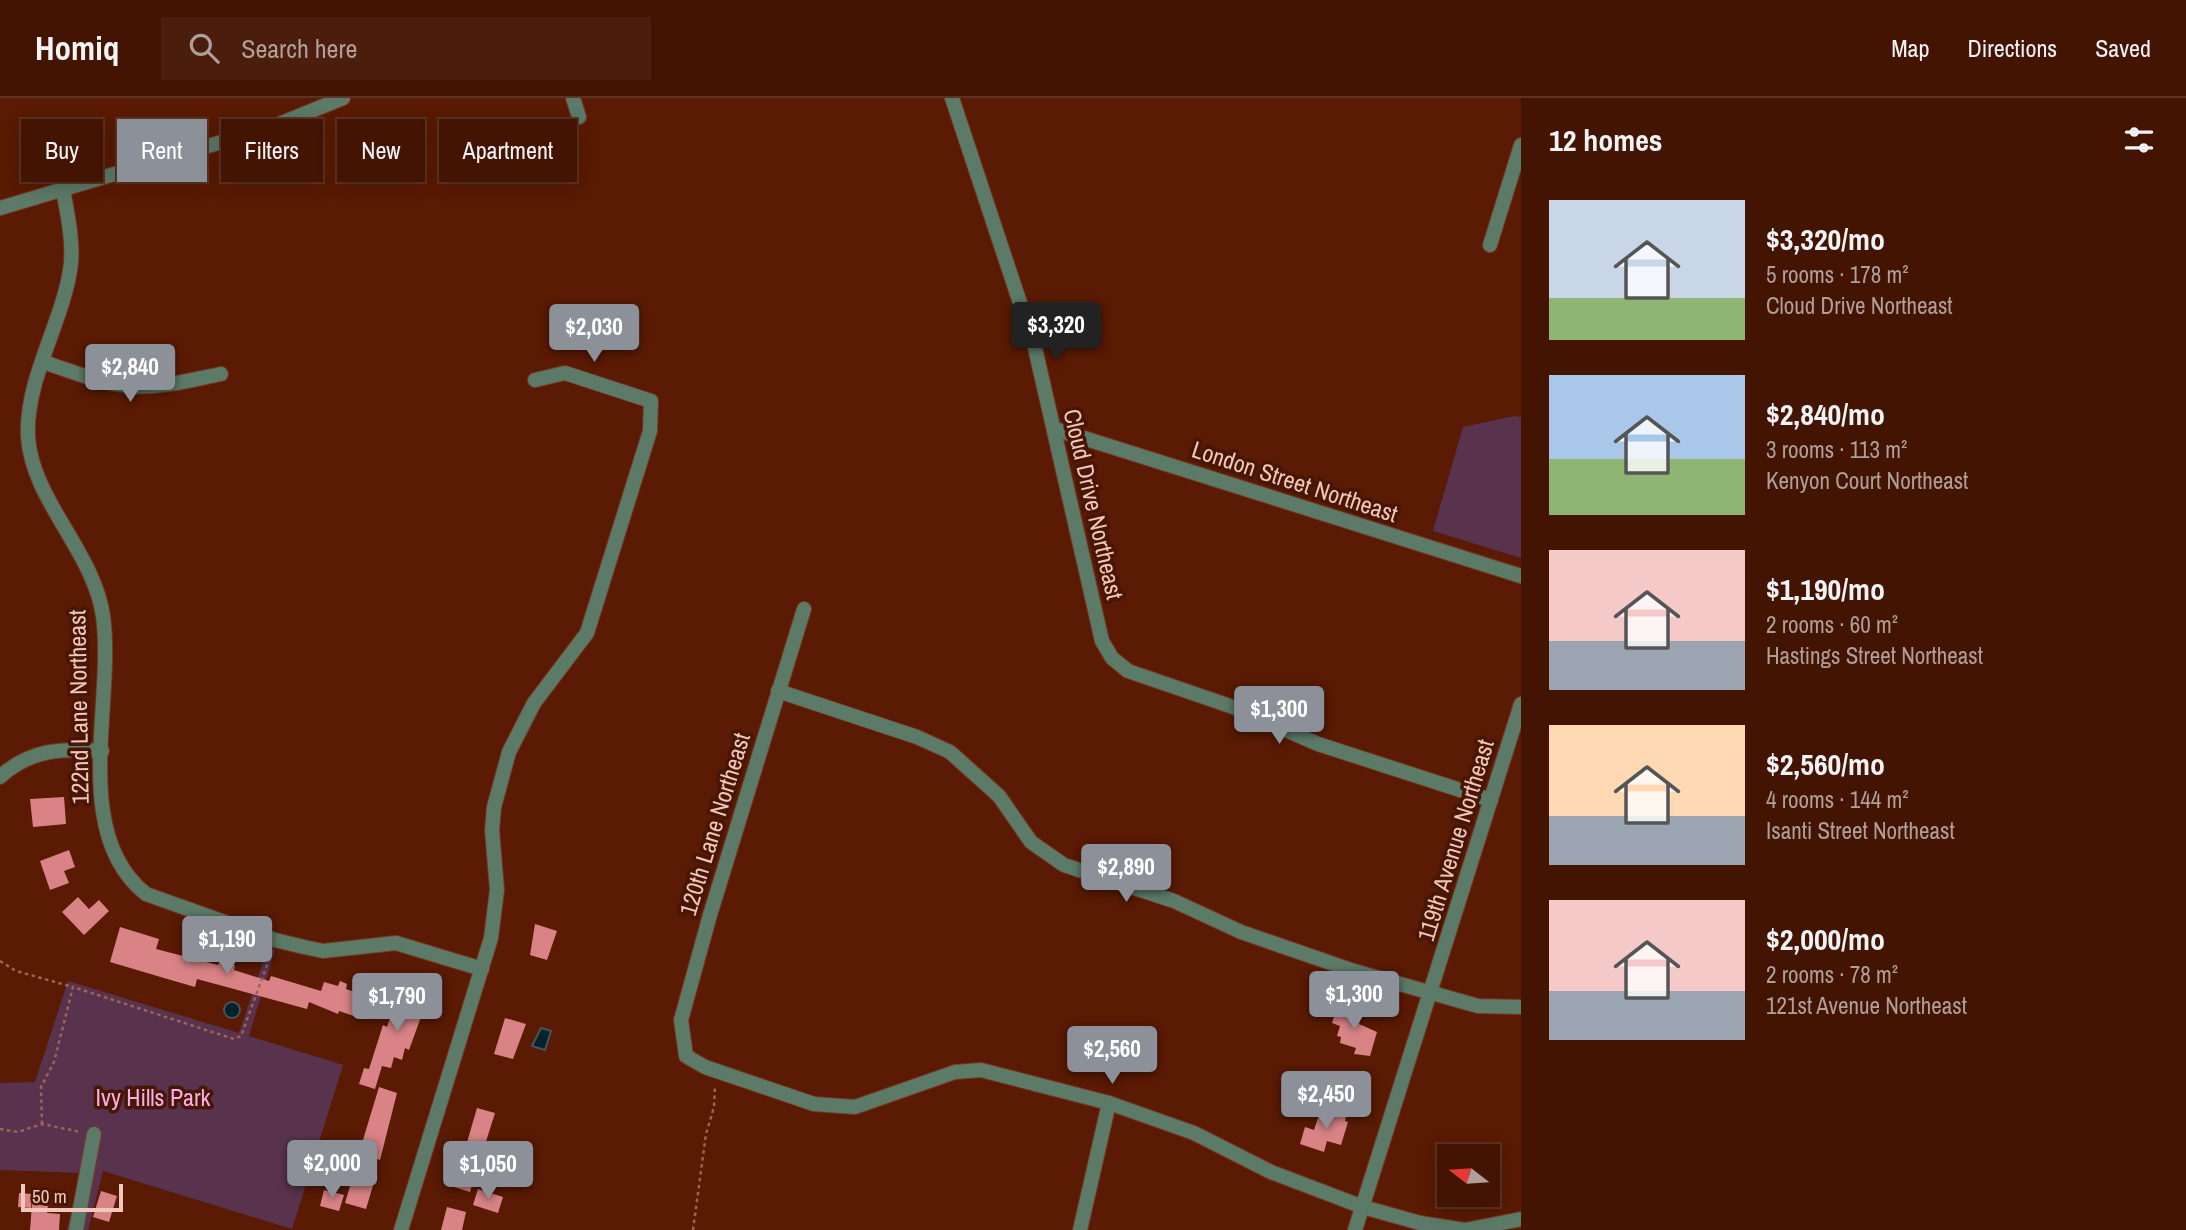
<!DOCTYPE html>
<meta charset="utf-8">
<style>
body{margin:0;font-family:"Archivo Narrow",sans-serif;background:#4b1d0c;color:#f1f3f6;height:100vh;display:flex;flex-direction:column;font-size:26px;white-space:nowrap}
*{box-sizing:border-box;margin:0}
p{font-size:23px;color:#af9e99}
.icon{flex:none;width:38px;height:38px;fill:none;stroke:currentColor;stroke-width:2;stroke-linecap:round;stroke-linejoin:round}
.map{position:relative;flex:1;overflow:hidden}
.drawer{display:flex;flex-direction:column;background:#441402;width:665px}
.drawer>*{flex:none}
.guide{position:absolute;left:21px;top:21px;width:665px;height:63px;display:flex;gap:14px}
.needle{width:46px;rotate:287deg}
.tools{position:absolute;left:1437px;top:1046px;display:grid;gap:14px}
.tools a{display:grid;place-items:center;width:63px;height:63px;border-radius:0px;background:#441402;box-shadow:0 4px 18px #0003,0 0 0 2px #5c3324;font-size:35px}
.scale{position:absolute;left:21px;bottom:18px;width:102px;box-sizing:border-box;padding-left:7px;border:4px solid #f0c7ba;border-top:0;font-size:19px;line-height:24px;white-space:nowrap;color:#f0c7ba;-webkit-text-stroke:5px #481606;paint-order:stroke}
.price{position:absolute;translate:-50% -60px;padding:0 16px;border-radius:7px;background:#8c9099;color:#fff;font-size:23px;line-height:46px;filter:drop-shadow(0 2px 4px #0008)}
.price::after{content:'';position:absolute;left:50%;top:42px;width:21px;height:16px;margin-left:-10px;background:inherit;clip-path:polygon(0 0,100% 0,50% 100%)}
.price.selected{background:#222;color:#fff}
ul{padding:0;list-style:none}
li{display:flex;align-items:center;gap:21px;height:175px;padding:0 28px}
li span{display:grid;place-items:center;flex:none;width:196px;height:140px;border-radius:0px;color:#555}
li>.icon{margin-inline-start:auto}
span .icon{width:84px;height:84px;fill:#fffc;stroke-width:1}
li b{font-size:30px}
h2{display:flex;justify-content:space-between;align-items:center;height:84px;padding:0 28px;font-size:30px}
.tag{padding:0 24px;border-radius:0px;background:#441402;box-shadow:0 4px 18px #0003,0 0 0 2px #5c3324;font-size:24px;line-height:63px}
.tag.selected{background:#8c9099;color:#fff}
header{display:flex;align-items:center;gap:42px;box-sizing:border-box;height:98px;padding:0 35px;background:#441402;border-bottom:2px solid #5c3324}
header strong{font-size:33px}
nav{display:flex;gap:38px;margin-inline-start:auto;font-size:24px}
.search{width:490px;height:63px;background:#4b1d0c;display:flex;align-items:center;gap:18px;box-sizing:border-box;padding:0 24px;border-radius:0px;color:#af9e99;font-size:26px}
main{display:flex;flex:1;min-height:0}
.map>svg:first-child{display:block}
.green{fill:#59334e}
.water{fill:#00232c;stroke:#485457;stroke-width:2}
.building{fill:#d98386}
.lines{fill:none;stroke-linecap:round;stroke-linejoin:round}
.minor-casing{stroke:#753924;stroke-width:16}
.path{stroke:#9b6552;stroke-width:2.5;stroke-dasharray:3.5 3.5;stroke-linecap:butt}
.minor{stroke:#5c7a68;stroke-width:14}
.labels{text-anchor:middle;dominant-baseline:central;stroke-width:7;stroke-linejoin:round;paint-order:stroke}
.street-label{font-size:24px;fill:#f0c7ba;stroke:#481606}
.park-label{font-size:24px;fill:#f9aee3;stroke:#481606}
</style>
<header>
<strong>Homiq</strong>
<div class="search"><svg class="icon" aria-label="search" viewBox="0 0 24 24"><circle cx="10" cy="10" r="6"/><path d="M15 15l6 6"/></svg>Search here</div>
<nav><a>Map</a><a>Directions</a><a>Saved</a></nav>
</header>
<main>
<div class="map">
<svg width="1521" height="1132" viewBox="0 0 1521 1132">
<rect width="100%" height="100%" fill="#5a1a03"/>
<!-- green -->
<g class="green">
<path d="M1514,318L1521,319V460L1433,433L1463,329Z"/>
<path d="M268,849L275,852L249,938L343,967L292,1131L103,1073L88,1132H67L81,1075L0,1072V985L35,984L68,883L239,935Z"/>
</g>
<!-- water -->
<g class="water">
<circle cx="232" cy="912" r="8"/>
<path d="M541,930L551,933L545,952L532,948Z"/>
</g>
<!-- building -->
<g class="building">
<path d="M64,699L66,726L33,729L30,701Z"/>
<path d="M69,752L75,769L64,773L69,785L50,792L40,763Z"/>
<path d="M78,799L89,811L99,802L109,813L84,837L62,814Z"/>
<path d="M535,826L557,833L547,862L530,857Z"/>
<path d="M120,829L159,841L156,851L218,867L220,862L235,867L234,872L269,883L271,878L321,893L324,884L338,888L340,883L347,886L346,891L364,897L357,919L339,913L338,916L309,904L307,911L197,881L195,889L164,880L110,864Z"/>
<path d="M409,880L426,886L419,906L425,908L409,952L405,950L402,962L394,959L391,970L382,968L375,991L359,986L364,970L369,971L383,927L387,929L395,904L400,906Z"/>
<path d="M1337,909L1363,915L1359,926L1377,934L1370,958L1354,956L1356,950L1340,945L1341,939L1337,938L1340,928L1332,925Z"/>
<path d="M505,920L526,926L513,961L494,956Z"/>
<path d="M379,989L397,995L380,1062L359,1055Z"/>
<path d="M477,1010L495,1015L470,1094L454,1089Z"/>
<path d="M1336,1011L1347,1014L1345,1023L1348,1024L1341,1047L1327,1043L1324,1054L1300,1046L1305,1029L1314,1032L1320,1014L1334,1019Z"/>
<path d="M341,1045L359,1050L354,1068L336,1063Z"/>
<path d="M353,1078L374,1084L366,1111L345,1105Z"/>
<path d="M478,1091L503,1099L498,1115L473,1107Z"/>
<path d="M324,1092L344,1097L339,1113L320,1108Z"/>
<path d="M101,1093L117,1098L109,1124L93,1119Z"/>
<path d="M19,1095L32,1096L31,1110L18,1109Z"/>
<path d="M32,1106L48,1108L47,1115L60,1116L59,1132H30Z"/>
<path d="M447,1109L466,1114L462,1132H441Z"/>
</g>
<g class="lines">
<!-- minor casing -->
<g class="minor-casing">
<g id="minor">
<path d="M573,0L579,19"/>
<path d="M952,0L1035,250L1102,543L1112,560L1128,573L1233,609L1318,646L1491,702"/>
<path d="M63,91C67,115 73,140 71,165C65,221 25,280 28,339C32,402 94,454 103,518C115,604 69,735 146,796L275,842L304,849L323,853L396,845L482,871"/>
<path d="M0,110L272,29L343,0"/>
<path d="M1490,147L1521,47"/>
<path d="M43,264C71,273 99,285 128,288C159,291 191,282 221,276"/>
<path d="M1055,331L1521,478"/>
<path d="M804,511L710,817L681,922L686,958L705,969L814,1006L855,1009L955,974L981,972L1109,1005L1194,1035L1271,1074L1363,1109L1420,1125L1465,1132L1521,1121"/>
<path d="M778,593L917,639L950,654L999,698L1031,744L1064,767L1174,803L1241,834L1354,873L1478,908L1521,909"/>
<path d="M0,679C30,651 63,650 102,653"/>
<path d="M76,1132L94,1036"/>
<path d="M401,1132L491,840L497,792L492,732L494,709L509,654L534,605L587,535L650,333L651,303L565,275L535,282"/>
<path d="M1080,1132L1109,1005"/>
<path d="M1355,1132L1521,606"/>
</g>
</g>
<!-- path -->
<g class="path">
<path d="M0,863L16,873L73,889"/>
<path d="M42,1026L41,989L54,964L73,889L234,941L241,938L271,856"/>
<path d="M0,1031L18,1034L42,1026L81,1034"/>
<path d="M693,1132L706,1036L714,1009L715,987"/>
</g>
<!-- minor -->
<use href="#minor" class="minor"/>
</g>
<g class="labels">
<!-- street labels -->
<g class="street-label">
<text transform="translate(1295 383) rotate(18)">London Street Northeast</text>
<text transform="translate(1094 406) rotate(77)">Cloud Drive Northeast</text>
<text transform="translate(78 609) rotate(-91)">122nd Lane Northeast</text>
<text transform="translate(714 726) rotate(-73)">120th Lane Northeast</text>
<text transform="translate(1455 742) rotate(-73)">119th Avenue Northeast</text>
</g>
<!-- park labels -->
<g class="park-label">
<text x="153" y="999">Ivy Hills Park</text>
</g>
</g>
</svg>
<div class="tools">
<a><svg class="needle" viewBox="-14 -14 28 28"><path d="M0-13l5 13h-10z" fill="#e53935"/><path d="M0 13l5-13h-10z" fill="#af9e99"/></svg></a>
</div>
<div class="scale">50 m</div>
<b class="price selected" style="left:1056px;top:264px">$3,320</b>
<b class="price" style="left:594px;top:266px">$2,030</b>
<b class="price" style="left:130px;top:306px">$2,840</b>
<b class="price" style="left:1279px;top:648px">$1,300</b>
<b class="price" style="left:1126px;top:806px">$2,890</b>
<b class="price" style="left:227px;top:878px">$1,190</b>
<b class="price" style="left:1354px;top:933px">$1,300</b>
<b class="price" style="left:397px;top:935px">$1,790</b>
<b class="price" style="left:1112px;top:988px">$2,560</b>
<b class="price" style="left:1326px;top:1033px">$2,450</b>
<b class="price" style="left:332px;top:1102px">$2,000</b>
<b class="price" style="left:488px;top:1103px">$1,050</b>
<div class="guide">
<a class="tag">Buy</a>
<a class="tag selected">Rent</a>
<a class="tag">Filters</a>
<a class="tag">New</a>
<a class="tag">Apartment</a>
</div>
</div>
<section class="drawer">
<h2>12 homes<svg class="icon" aria-label="filters" viewBox="0 0 24 24"><path d="M4 7h16M4 17h16"/><circle cx="9" cy="7" r="2"/><circle cx="15" cy="17" r="2"/></svg></h2>
<ul>
<li><span style="background:linear-gradient(#c9d6e8 70%,#8fb573 0)"><svg class="icon" aria-label="home" viewBox="0 0 24 24"><path d="M3 11l9-7 9 7M6 9v11h12V9"/></svg></span><div><b>$3,320/mo</b><p>5 rooms · 178 m²</p><p>Cloud Drive Northeast</p></div></li>
<li><span style="background:linear-gradient(#a9c7e8 60%,#8fb573 0)"><svg class="icon" aria-label="home" viewBox="0 0 24 24"><path d="M3 11l9-7 9 7M6 9v11h12V9"/></svg></span><div><b>$2,840/mo</b><p>3 rooms · 113 m²</p><p>Kenyon Court Northeast</p></div></li>
<li><span style="background:linear-gradient(#f6c9c9 65%,#9aa5b1 0)"><svg class="icon" aria-label="home" viewBox="0 0 24 24"><path d="M3 11l9-7 9 7M6 9v11h12V9"/></svg></span><div><b>$1,190/mo</b><p>2 rooms · 60 m²</p><p>Hastings Street Northeast</p></div></li>
<li><span style="background:linear-gradient(#ffd9b3 65%,#9aa5b1 0)"><svg class="icon" aria-label="home" viewBox="0 0 24 24"><path d="M3 11l9-7 9 7M6 9v11h12V9"/></svg></span><div><b>$2,560/mo</b><p>4 rooms · 144 m²</p><p>Isanti Street Northeast</p></div></li>
<li><span style="background:linear-gradient(#f6c9c9 65%,#9aa5b1 0)"><svg class="icon" aria-label="home" viewBox="0 0 24 24"><path d="M3 11l9-7 9 7M6 9v11h12V9"/></svg></span><div><b>$2,000/mo</b><p>2 rooms · 78 m²</p><p>121st Avenue Northeast</p></div></li>
</ul>
</section>
</main>
